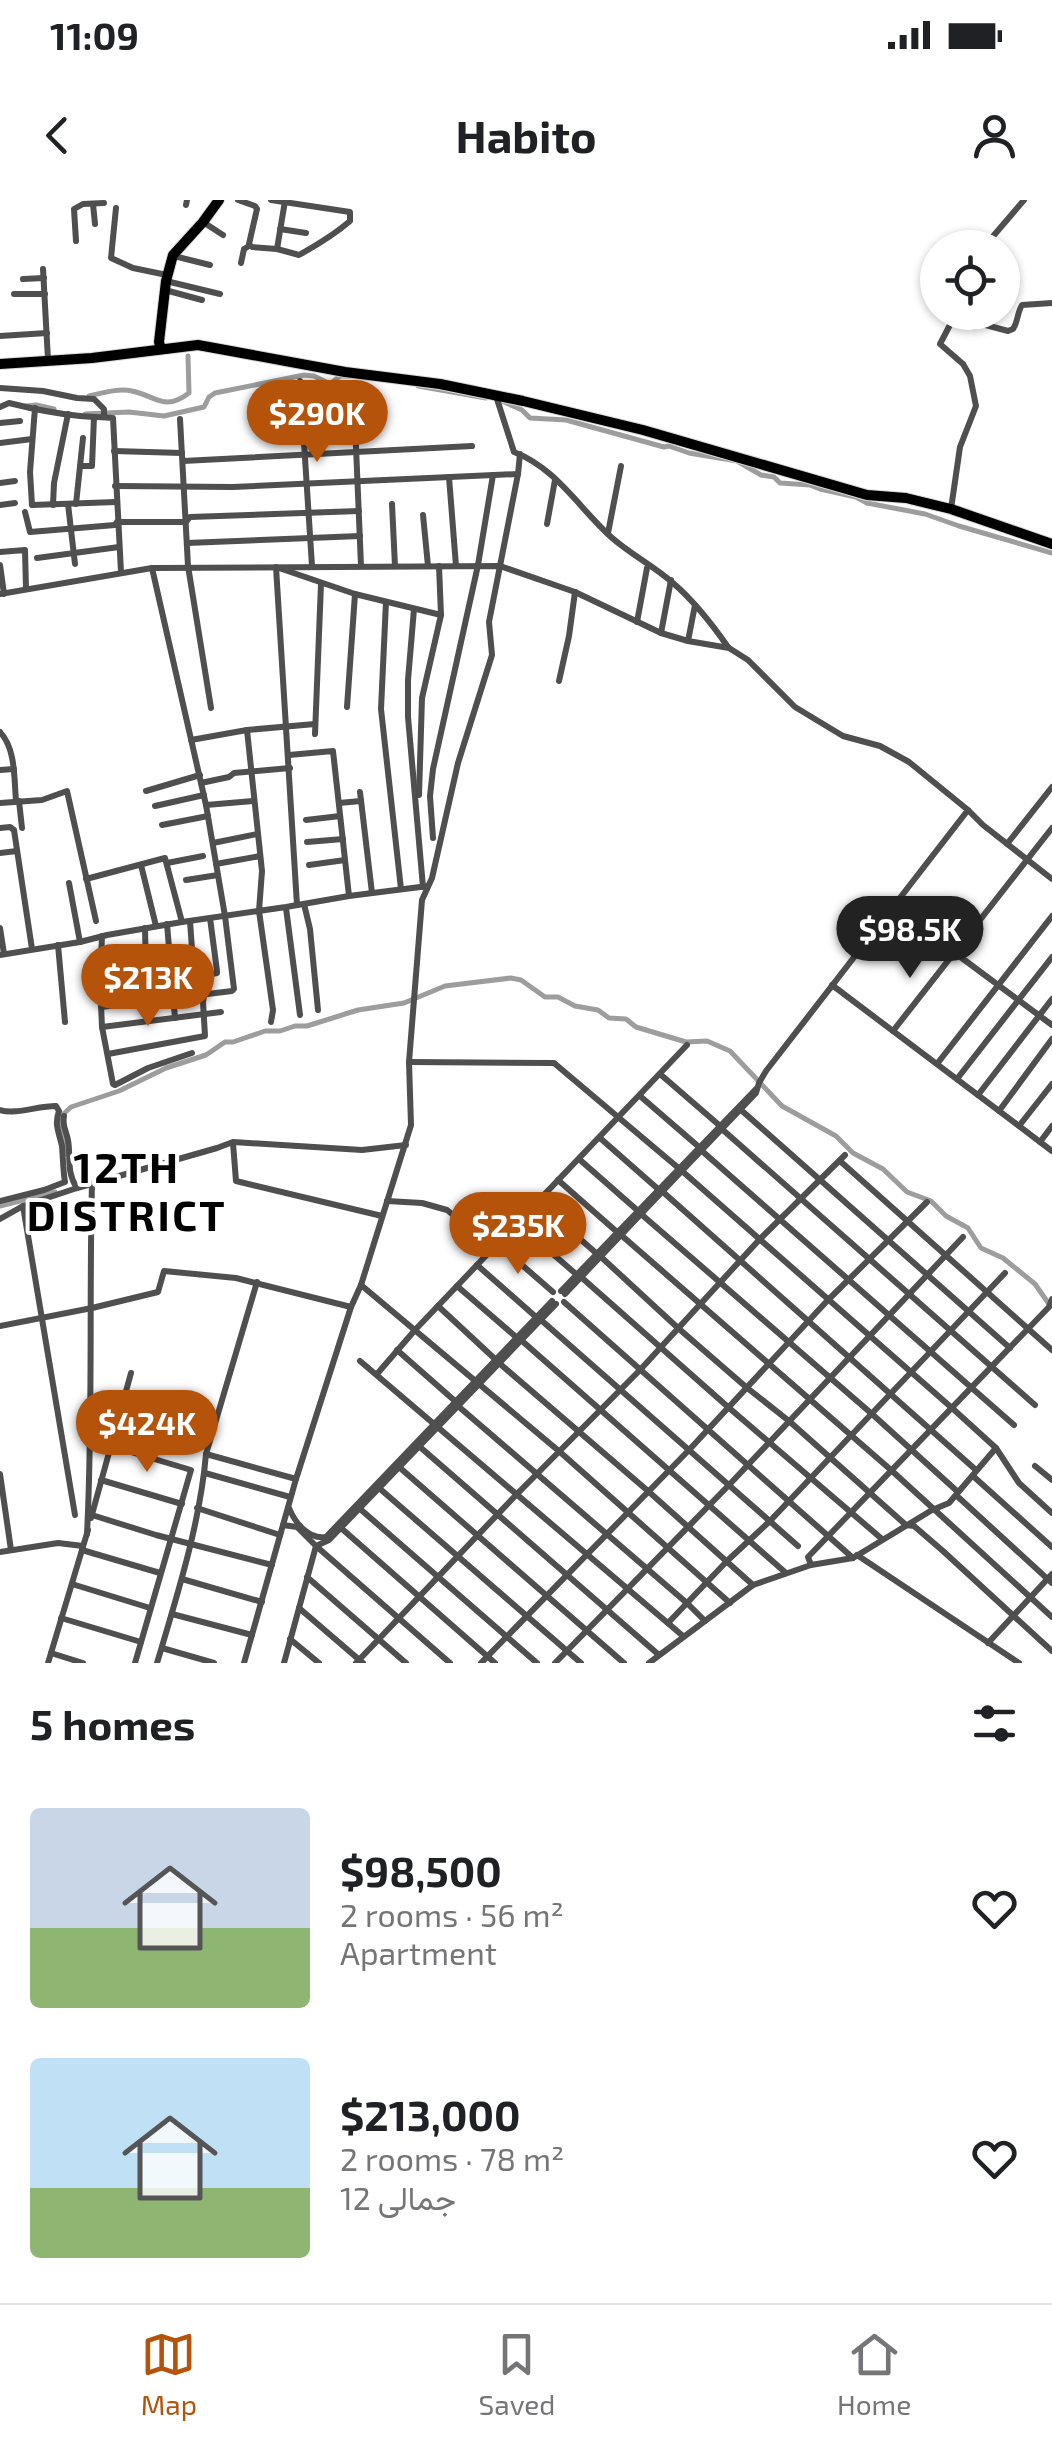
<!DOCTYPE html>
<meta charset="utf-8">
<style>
body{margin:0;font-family:"Exo 2",Vazirmatn,sans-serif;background:#f2f2f2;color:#202124;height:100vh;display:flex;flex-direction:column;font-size:38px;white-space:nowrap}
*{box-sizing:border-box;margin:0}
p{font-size:32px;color:#757577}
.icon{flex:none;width:55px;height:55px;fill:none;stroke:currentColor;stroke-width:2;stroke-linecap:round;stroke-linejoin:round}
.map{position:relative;height:1463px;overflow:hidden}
.side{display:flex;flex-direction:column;background:#fff;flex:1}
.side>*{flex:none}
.controls{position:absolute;left:920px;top:30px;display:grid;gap:20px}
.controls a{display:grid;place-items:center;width:100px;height:100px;border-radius:50%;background:#fff;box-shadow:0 2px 8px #0004;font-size:50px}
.price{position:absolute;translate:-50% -85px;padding:0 22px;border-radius:35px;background:#b45309;color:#fff;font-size:32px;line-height:65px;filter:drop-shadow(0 2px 5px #0008)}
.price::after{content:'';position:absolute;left:50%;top:60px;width:30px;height:22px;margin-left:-15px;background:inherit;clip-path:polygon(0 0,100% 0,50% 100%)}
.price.selected{background:#222;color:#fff}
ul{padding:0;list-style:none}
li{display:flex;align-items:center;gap:30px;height:250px;padding:0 30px}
li span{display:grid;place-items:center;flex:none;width:280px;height:200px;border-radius:10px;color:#555}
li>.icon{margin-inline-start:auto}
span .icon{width:120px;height:120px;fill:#fffc;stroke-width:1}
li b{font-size:42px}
h2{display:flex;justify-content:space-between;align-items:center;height:120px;padding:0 30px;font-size:42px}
.status{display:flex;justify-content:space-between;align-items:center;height:70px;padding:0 50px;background:#fff;direction:ltr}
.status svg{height:28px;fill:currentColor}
header{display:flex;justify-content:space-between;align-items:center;height:130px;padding:0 30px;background:#fff;font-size:45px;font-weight:700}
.dock{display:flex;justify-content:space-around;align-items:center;height:140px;border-top:2px solid #e0e0e0;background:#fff;font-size:28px;color:#757577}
.dock a{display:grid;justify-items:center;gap:5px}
.dock .selected{color:#b45309}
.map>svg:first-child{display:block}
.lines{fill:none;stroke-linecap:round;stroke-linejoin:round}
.canal{stroke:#9d9d9d;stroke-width:5}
.major-casing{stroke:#dbdbdb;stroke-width:12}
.minor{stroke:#4f4f4f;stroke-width:6}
.major{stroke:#000;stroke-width:10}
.labels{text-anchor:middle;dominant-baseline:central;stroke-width:8;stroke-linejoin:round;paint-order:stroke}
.district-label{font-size:42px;font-weight:bold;letter-spacing:2.5px;fill:#000;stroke:#fff}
</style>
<div class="status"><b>11:09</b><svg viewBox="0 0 49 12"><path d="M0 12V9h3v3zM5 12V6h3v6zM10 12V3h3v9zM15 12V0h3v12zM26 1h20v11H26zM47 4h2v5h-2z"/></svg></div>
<header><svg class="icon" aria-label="back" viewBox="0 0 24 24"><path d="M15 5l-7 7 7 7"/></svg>Habito<svg class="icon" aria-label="person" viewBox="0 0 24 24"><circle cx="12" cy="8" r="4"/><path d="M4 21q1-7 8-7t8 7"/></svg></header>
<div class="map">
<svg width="1052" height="1463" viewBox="0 0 1052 1463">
<rect width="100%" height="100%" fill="#fff"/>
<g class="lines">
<!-- canal -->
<g class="canal">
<path d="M418,186L486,198"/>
<path d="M89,196C103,193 118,188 132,191C156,196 164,212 189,193L188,156"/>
<path d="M502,201L522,210L530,218L566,220L664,247L669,246L689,253L737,261L761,275L774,277L780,283L810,285L820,289L856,297L867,303L925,314L959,326L1052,353"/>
<path d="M26,206L36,205L54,209"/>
<path d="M85,214L129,212L164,216L204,207L209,197L215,193L304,175L314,176L330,184L340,176H348"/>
<path d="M66,954L59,918L71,907L119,891L166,868L206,855L225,842H233L265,831H280L295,826H307L358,810L404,803L445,786L511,778L521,780L545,797H558L575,806L598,810L609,818L626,819L636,827L686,842L707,841L730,851L782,906L836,936L853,953L883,969L907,992L931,1001L946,1016L968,1028L981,1048L1003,1058L1035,1084L1049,1104"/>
<path d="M0,1006L55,992"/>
</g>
<!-- major casing -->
<g class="major-casing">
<g id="major">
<path d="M161,149L159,142L166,81L173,55L203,22L219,0"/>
<path d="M0,164L92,158L198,145L345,172L440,184L523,201L643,230L867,295L906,298L951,309L1052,344"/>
</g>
</g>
<!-- minor -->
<g class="minor">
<path d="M238,0L255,6L257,9L249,44L252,47L277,49L299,55C317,45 335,34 350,21V12L271,0"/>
<path d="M93,4L95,24"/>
<path d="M186,5L187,0"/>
<path d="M116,8L111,58L133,68L167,75"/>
<path d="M203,22L223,35"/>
<path d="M280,29L306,33"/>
<path d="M76,41L74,9L83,4L104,3"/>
<path d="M983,48L1024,0"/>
<path d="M277,49L285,1"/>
<path d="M174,56L210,65"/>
<path d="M241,63L244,49L249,46"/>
<path d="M43,69L48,160"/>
<path d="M23,79L44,78"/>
<path d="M166,81L220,94"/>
<path d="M165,90L202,100"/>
<path d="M14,94H45"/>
<path d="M952,121L974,127L982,124L1008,131L1013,129C1018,122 1017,113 1022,105L1052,103"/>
<path d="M0,136L47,133"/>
<path d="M300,181L312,366"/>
<path d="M0,188L43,191L77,198L94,199L104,209V217"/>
<path d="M496,196L514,252C556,268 579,308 611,337C630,354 654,366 673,383C694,401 712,424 728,447"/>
<path d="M354,199L361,366"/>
<path d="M0,207L9,203C29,208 59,214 80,216C91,217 102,217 113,218L121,372"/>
<path d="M35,208L30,272L32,305L116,302"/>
<path d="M180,219L188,366L211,508"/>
<path d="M0,223L20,221"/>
<path d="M0,243L32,239"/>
<path d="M114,251L182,253"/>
<path d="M183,261L472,246"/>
<path d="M80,266H92L94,217"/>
<path d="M449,277L456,366"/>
<path d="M0,283L15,281"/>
<path d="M115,286L233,287L518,274"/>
<path d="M68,304L75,364"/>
<path d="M76,304L83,238"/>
<path d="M392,304L395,366"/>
<path d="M0,305L15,303"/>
<path d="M53,305L54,283L68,214"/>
<path d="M951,309L960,247L976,206L970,176L963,164L940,144L952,121V112"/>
<path d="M25,312L30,332L115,325L117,322H186L190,317L359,311"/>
<path d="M423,315L428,366"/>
<path d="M547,324L555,280"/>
<path d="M608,333L621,266"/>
<path d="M187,343L360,336"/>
<path d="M0,352L25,350L26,389"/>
<path d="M37,358L119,347"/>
<path d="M0,365L4,394"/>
<path d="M0,394L152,368L500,366L575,392L661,433L688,441L729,448L748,460L795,507L843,536L880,546L909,562L968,610L983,625L1052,679"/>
<path d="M386,402L381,509L401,689"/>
<path d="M414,409L408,480V517L423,687"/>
<path d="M637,422L647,368"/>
<path d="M661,433L671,380"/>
<path d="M688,441L695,405"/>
<path d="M559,481L569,436L575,392"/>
<path d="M347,507L355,394"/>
<path d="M247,530L262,671L259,711L273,810L271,822"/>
<path d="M0,532C16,549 14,579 16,601"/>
<path d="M315,534L321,384"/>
<path d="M191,540L247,530L315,524"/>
<path d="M289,555L333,551L349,696"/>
<path d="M0,570L14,569"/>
<path d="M201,583L229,577L234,573L290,568"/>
<path d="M146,591L200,575"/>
<path d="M360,592L372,693"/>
<path d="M419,595L422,498L441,415L439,366"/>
<path d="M19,601L22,628"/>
<path d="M0,603L42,600L67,591L96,721"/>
<path d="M339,603L361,601"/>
<path d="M206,605L253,601"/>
<path d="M155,606L204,595"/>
<path d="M306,620L340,616"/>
<path d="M162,625L208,616"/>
<path d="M0,628L10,627L14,630L32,749"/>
<path d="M433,638L430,596L433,569L478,365L493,275"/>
<path d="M307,642L343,639"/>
<path d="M213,643L257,634"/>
<path d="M1007,644L1052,587"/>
<path d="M0,653L17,651"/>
<path d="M167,663L203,656"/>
<path d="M216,664L260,656"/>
<path d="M141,665L156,726"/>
<path d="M309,665L345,660"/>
<path d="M86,679L165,658L182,722"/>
<path d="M186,680L218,675"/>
<path d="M69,683L80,742"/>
<path d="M304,704L310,729L318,810"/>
<path d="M297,705L276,367L355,394L441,415"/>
<path d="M286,708L300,815"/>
<path d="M190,721L193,763"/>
<path d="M167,724L175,818"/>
<path d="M0,728L4,754"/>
<path d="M102,736L100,782L102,827L113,884L115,885L148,868L192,853"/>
<path d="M58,745L65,822"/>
<path d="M955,753L1052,825"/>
<path d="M0,755L80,742L107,735L182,722L286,707L349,696L428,686"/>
<path d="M135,773H146L145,728"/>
<path d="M101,774L135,773L134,749"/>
<path d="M188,775H207"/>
<path d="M832,785L1052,951"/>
<path d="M100,788L146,786V773"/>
<path d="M101,807L232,791L234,789L225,716L206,605L152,368"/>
<path d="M102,827L221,812"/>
<path d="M893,831L1052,628"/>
<path d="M108,854L205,836L203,802L207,775L217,773V771L210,718"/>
<path d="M409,862L554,863L682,971L952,1208L996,1248L1019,1283L1052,1313"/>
<path d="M937,864L1052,716"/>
<path d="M660,874L719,925"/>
<path d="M957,879L1052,757"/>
<path d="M978,895L1052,799"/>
<path d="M640,896L699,947"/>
<path d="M0,910C15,915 37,906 56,906L59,911C54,925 59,932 62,946C63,958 63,970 65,982L44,990L0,1001"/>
<path d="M741,910L1010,1148"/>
<path d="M999,911L1052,839"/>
<path d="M64,916C62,926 66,930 68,940C71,957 66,972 77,988"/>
<path d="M1019,926L1052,884"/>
<path d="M723,930L1035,1205"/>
<path d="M600,938L658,989"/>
<path d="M1040,942L1052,926"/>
<path d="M233,943L236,981L382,1016"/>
<path d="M702,951L1014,1225"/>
<path d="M579,959L637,1010"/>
<path d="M840,961L1052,1150"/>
<path d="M558,980L617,1032"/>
<path d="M663,992L976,1270"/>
<path d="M387,1001L422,1003L447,1010L463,1023L484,1032L553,1092"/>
<path d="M537,1001L596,1053"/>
<path d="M23,1006L75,1315"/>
<path d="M641,1014L872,1214L958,1292"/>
<path d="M0,1019L23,1006L77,988L217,948L233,942L362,950L406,945"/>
<path d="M517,1023L576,1074"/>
<path d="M621,1035L891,1270L1052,1417"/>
<path d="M600,1056L678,1128L746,1187L789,1221L906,1325L914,1326L943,1351L1052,1451"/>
<path d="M477,1065L536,1117"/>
<path d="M581,1077L728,1207L882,1339"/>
<path d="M361,1085L560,1252L730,1403"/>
<path d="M457,1086L516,1137"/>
<path d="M561,1091L756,889"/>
<path d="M565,1094L756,893L759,883L766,871L968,610"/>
<path d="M564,1102L853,1358"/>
<path d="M438,1106L495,1159"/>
<path d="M541,1120L798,1346"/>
<path d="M0,1126L92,1108L158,1092L164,1071L236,1078L351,1107"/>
<path d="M521,1140L786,1373"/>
<path d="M397,1150L455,1201"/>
<path d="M360,1161L683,1436"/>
<path d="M499,1163L648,1291L753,1385"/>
<path d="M377,1174L415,1130L687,845"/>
<path d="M458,1206L688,1404L705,1421"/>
<path d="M111,1246L191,1270L135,1463"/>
<path d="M420,1247L659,1455"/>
<path d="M206,1254L296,1279"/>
<path d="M1035,1266L1052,1280"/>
<path d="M399,1267L624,1463"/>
<path d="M205,1273L290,1297"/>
<path d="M0,1274L11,1350"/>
<path d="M973,1276L1052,1347"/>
<path d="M101,1280L182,1304"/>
<path d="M379,1288L581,1463"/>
<path d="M957,1296L1052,1383"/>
<path d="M197,1308L280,1335"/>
<path d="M289,1308C295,1323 309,1340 326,1337L552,1101"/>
<path d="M359,1308L537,1463"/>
<path d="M92,1315L156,1335L272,1365"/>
<path d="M91,1318L131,1173"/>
<path d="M283,1325L297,1327L316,1346L329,1340L556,1104"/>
<path d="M341,1328L495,1463"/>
<path d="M87,1334C93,1217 89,1100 92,983"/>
<path d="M82,1350L160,1373"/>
<path d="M0,1352L58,1343L83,1346"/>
<path d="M857,1355L1019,1463"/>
<path d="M811,1365L808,1357L1049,1107L1052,1099"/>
<path d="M307,1377L406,1463"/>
<path d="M182,1379L262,1402"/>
<path d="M72,1384L150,1408"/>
<path d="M299,1408L363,1463"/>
<path d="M172,1414L252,1435"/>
<path d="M61,1418L141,1442"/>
<path d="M668,1423L727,1361L770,1321L1005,1073"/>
<path d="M290,1439L319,1463"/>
<path d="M988,1443L1052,1374"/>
<path d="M162,1448L214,1463"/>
<path d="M51,1453L83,1463"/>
<path d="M48,1463L88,1330"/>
<path d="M157,1463C177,1396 200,1324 206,1254L257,1082"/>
<path d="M244,1463L296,1279L351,1107L361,1085L411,925L409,862L422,700L432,678L458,563L492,455L489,422L518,274L520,254"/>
<path d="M284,1463L316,1346L450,1463"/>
<path d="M356,1463L517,1294L640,1170L759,1040L845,955"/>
<path d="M481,1463L689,1250L827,1101L927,1002"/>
<path d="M555,1463L729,1285L963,1037"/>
<path d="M649,1463L753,1385L811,1365L853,1358L932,1310L949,1303L996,1248"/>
</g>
<!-- major -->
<use href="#major" class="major"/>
</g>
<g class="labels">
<!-- district labels -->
<g class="district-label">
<text x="127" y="966">12TH<tspan x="127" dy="48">DISTRICT</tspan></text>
</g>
</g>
</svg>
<div class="controls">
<a><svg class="icon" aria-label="locate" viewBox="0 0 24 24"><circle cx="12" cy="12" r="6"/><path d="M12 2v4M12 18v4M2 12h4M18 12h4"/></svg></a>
</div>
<b class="price" style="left:317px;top:265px">$290K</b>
<b class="price selected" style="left:910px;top:781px">$98.5K</b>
<b class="price" style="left:148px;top:829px">$213K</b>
<b class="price" style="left:518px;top:1077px">$235K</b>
<b class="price" style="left:147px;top:1275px">$424K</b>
</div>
<section class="side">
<h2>5 homes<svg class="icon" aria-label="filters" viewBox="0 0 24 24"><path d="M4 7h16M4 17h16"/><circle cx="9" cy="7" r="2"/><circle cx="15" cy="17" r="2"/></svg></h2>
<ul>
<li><span style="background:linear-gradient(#c9d6e8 60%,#8fb573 0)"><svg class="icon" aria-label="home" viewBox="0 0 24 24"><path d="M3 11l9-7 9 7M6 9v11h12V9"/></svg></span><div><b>$98,500</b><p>2 rooms · 56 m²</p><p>Apartment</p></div><svg class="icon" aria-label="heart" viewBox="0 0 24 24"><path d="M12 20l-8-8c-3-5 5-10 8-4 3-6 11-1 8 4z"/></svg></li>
<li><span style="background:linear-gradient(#bfe0f5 65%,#8fb573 0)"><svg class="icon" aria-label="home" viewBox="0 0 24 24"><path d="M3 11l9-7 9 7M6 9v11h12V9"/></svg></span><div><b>$213,000</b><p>2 rooms · 78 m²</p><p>جمالی 12</p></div><svg class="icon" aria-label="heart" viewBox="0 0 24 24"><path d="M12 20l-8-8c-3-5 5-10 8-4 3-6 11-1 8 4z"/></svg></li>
</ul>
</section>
<nav class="dock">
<a class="selected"><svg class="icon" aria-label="map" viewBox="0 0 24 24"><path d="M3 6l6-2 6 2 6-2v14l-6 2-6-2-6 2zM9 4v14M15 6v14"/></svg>Map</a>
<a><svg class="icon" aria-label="saved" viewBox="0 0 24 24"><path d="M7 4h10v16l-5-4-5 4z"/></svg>Saved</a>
<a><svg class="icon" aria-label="home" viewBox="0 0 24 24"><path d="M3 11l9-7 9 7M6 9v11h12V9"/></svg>Home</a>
</nav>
